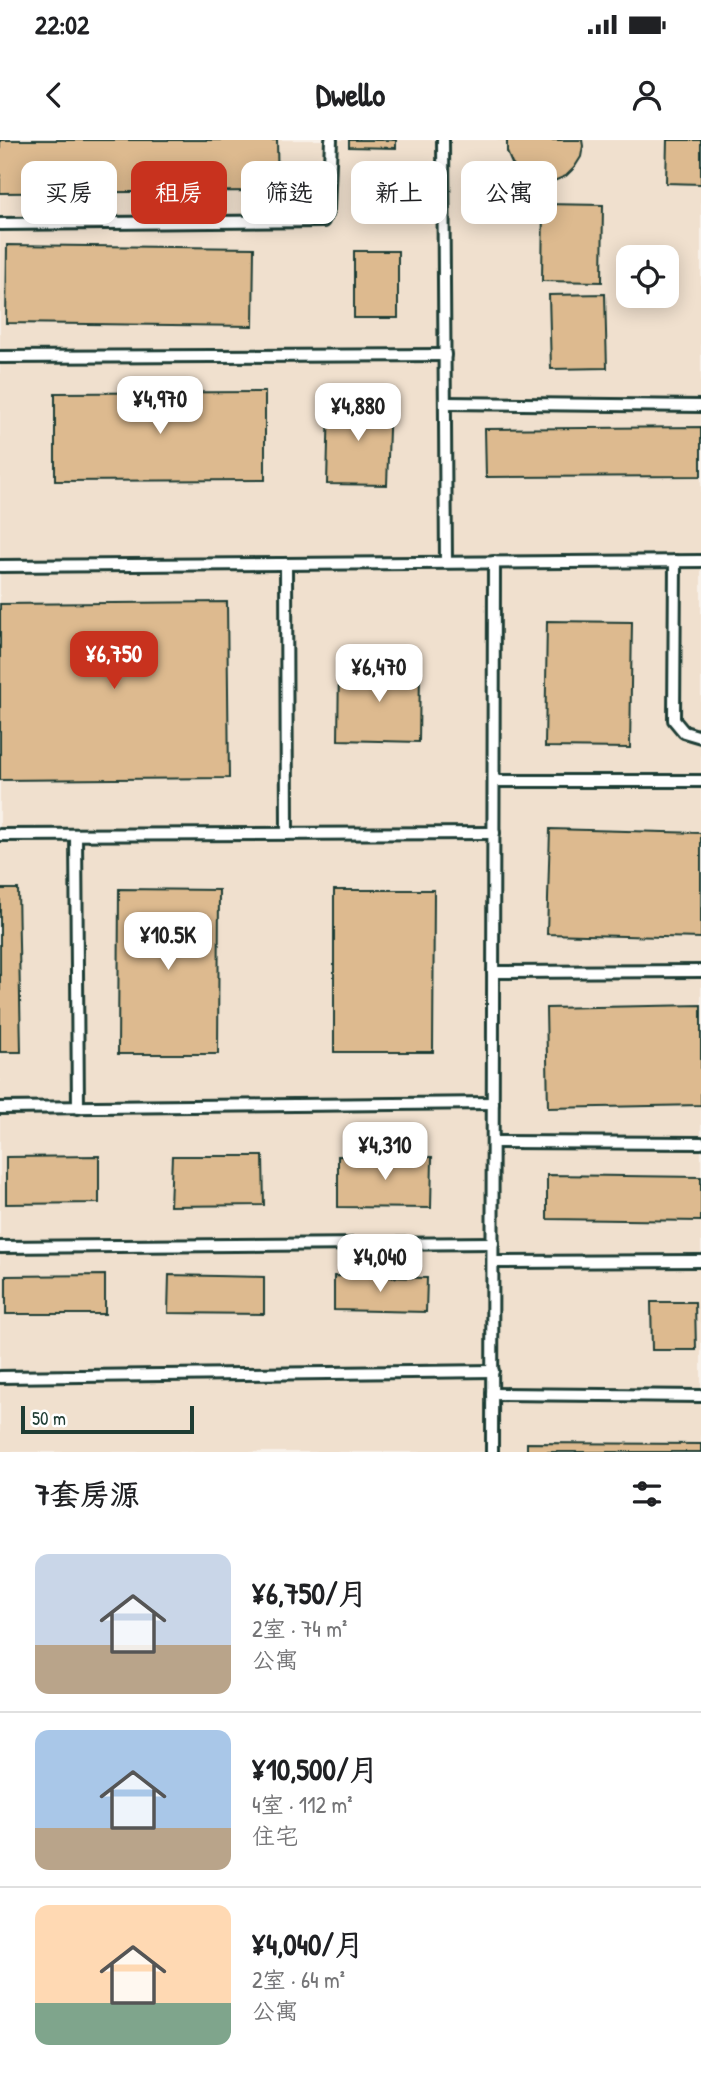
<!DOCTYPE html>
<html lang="zh">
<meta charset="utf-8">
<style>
body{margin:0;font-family:"Patrick Hand","LXGW WenKai TC",sans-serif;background:#f2f2f2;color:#202124;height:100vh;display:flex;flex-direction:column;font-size:26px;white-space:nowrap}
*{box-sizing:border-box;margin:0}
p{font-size:23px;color:#757577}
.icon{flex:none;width:38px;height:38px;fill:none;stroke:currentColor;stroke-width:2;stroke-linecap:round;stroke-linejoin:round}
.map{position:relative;height:1312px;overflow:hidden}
.panel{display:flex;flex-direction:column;background:#fff;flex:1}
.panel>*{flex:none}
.banner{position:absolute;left:21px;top:21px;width:660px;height:63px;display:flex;gap:14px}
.tools{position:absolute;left:616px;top:105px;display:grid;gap:14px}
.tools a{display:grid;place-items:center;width:63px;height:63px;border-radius:14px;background:#fff;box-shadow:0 4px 18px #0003;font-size:35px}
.scale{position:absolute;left:21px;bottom:18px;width:173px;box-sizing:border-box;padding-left:7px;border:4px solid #1f3d34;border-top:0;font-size:19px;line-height:24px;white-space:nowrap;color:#1f3d34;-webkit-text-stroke:5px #fff;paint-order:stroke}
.price{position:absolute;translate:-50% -60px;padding:0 16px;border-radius:14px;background:#fff;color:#222;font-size:23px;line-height:46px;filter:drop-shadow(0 2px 4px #0008)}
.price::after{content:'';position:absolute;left:50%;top:42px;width:21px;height:16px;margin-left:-10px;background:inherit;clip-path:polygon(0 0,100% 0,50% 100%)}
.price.current{background:#c8321e;color:#fff}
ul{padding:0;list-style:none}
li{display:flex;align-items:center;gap:21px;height:175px;padding:0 35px}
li+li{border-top:2px solid #e0e0e0}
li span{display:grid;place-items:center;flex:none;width:196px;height:140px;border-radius:14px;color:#555}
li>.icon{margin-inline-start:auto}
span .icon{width:84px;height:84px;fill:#fffc;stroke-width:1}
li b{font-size:30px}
h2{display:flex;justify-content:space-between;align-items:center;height:84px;padding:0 35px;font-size:30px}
.tag{padding:0 24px;border-radius:14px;background:#fff;box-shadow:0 4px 18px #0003;font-size:24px;line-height:63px}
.tag.current{background:#c8321e;color:#fff}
.status{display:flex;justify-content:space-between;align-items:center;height:49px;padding:0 35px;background:#fff;direction:ltr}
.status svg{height:19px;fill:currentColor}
header{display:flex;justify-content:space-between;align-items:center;height:91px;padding:0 35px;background:#fff;font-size:32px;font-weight:700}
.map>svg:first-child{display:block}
.built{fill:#f0e0ce;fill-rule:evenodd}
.building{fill:#ddba8f;stroke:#1f3d34;stroke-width:2}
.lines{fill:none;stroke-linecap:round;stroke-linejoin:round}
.lane-casing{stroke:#1f3d34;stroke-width:16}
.lane{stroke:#fff;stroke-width:10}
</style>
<div class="status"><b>22:02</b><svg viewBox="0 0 49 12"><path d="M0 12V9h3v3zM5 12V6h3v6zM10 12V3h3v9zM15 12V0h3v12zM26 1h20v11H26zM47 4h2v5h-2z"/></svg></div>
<header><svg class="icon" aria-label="back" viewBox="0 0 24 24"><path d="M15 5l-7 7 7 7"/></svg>Dwello<svg class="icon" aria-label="person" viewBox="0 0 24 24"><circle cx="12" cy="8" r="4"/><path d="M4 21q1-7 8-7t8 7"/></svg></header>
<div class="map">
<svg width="701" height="1312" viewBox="0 0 701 1312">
<rect width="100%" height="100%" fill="#f8f1e9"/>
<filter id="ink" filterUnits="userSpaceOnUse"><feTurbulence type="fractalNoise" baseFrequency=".0143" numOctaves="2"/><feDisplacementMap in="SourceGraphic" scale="14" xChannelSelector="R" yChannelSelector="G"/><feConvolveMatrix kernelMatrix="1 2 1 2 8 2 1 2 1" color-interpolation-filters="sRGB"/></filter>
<g filter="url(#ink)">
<!-- built -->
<path class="built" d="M0,0H701V1312H0ZM628,117H667V156H628Z"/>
<!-- building -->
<g class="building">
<path d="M0,0H277L278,51L0,53Z"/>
<path d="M349,0H396V8L349,7Z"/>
<path d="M507,0H582L583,6L581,17L574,28L566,36L554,41L542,42L530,40L520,33L512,24L507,12Z"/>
<path d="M667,0H701V44L666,43Z"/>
<path d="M543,64L603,65L602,142L542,141Z"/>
<path d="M7,105L254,108L253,186L6,183Z"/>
<rect x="354" y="111" width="44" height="67"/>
<path d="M605,154L607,228L551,229L549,155Z"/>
<path d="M265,252V340L55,341V253Z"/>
<path d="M329,261L390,262L387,345L327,344Z"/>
<path d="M701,287V336L486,337L485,289Z"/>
<path d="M227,462L229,638L0,640V464Z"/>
<path d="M547,481L632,482L630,608L545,607Z"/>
<path d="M339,526L420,527L419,602L338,600Z"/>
<path d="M550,689L701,693V798L547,794Z"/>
<path d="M0,749H18L21,912H0Z"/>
<path d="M119,749L219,750L218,914H118Z"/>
<path d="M334,750H434L433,912H334Z"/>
<path d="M701,865V965L548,968L546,868Z"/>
<path d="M99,1016V1063L6,1064V1017Z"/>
<path d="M172,1016H263L264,1065L170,1066Z"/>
<path d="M338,1016L432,1017L431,1068L338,1067Z"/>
<path d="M547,1035L701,1037V1081L547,1079Z"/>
<path d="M105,1135V1174H6V1136Z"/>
<path d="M169,1135L264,1137V1174L168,1173Z"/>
<path d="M334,1136L427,1138L426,1172L334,1170Z"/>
<path d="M651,1162H695L696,1210H652Z"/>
<path d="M527,1303L701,1304V1312H527Z"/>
</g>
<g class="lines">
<!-- lane casing -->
<g class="lane-casing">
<g id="lane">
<path d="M443,0L446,422"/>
<path d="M0,84L323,81L328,70L331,0"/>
<path d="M0,217L445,215"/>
<path d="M445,263L701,266"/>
<path d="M675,421L674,580L684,592L701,597"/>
<path d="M286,424L287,694"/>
<path d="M0,426L701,421"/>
<path d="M494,641H701"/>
<path d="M0,695L494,693"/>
<path d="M76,695L78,968"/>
<path d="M493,832L701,831"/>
<path d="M0,968L493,963"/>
<path d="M493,1002L701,1003"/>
<path d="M0,1107L493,1103"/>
<path d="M493,1122L701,1121"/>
<path d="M0,1237L493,1231"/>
<path d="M492,1254L701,1256"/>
<path d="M492,1312L494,422"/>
</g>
</g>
<!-- lane -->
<use href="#lane" class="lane"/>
</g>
</g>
</svg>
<div class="tools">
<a><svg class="icon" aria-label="locate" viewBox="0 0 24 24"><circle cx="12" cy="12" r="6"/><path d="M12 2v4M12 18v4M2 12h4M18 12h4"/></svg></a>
</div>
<div class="scale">50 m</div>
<b class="price" style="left:160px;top:296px">¥4,970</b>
<b class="price" style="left:358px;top:303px">¥4,880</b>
<b class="price current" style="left:114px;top:551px">¥6,750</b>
<b class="price" style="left:379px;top:564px">¥6,470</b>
<b class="price" style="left:168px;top:832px">¥10.5K</b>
<b class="price" style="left:385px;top:1042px">¥4,310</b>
<b class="price" style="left:380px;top:1154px">¥4,040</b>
<div class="banner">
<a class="tag">买房</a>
<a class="tag current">租房</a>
<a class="tag">筛选</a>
<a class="tag">新上</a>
<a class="tag">公寓</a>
</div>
</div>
<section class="panel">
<h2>7套房源<svg class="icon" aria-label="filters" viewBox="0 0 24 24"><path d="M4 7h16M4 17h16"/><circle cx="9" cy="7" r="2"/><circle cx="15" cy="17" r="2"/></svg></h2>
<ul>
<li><span style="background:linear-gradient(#c9d6e8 65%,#b9a48a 0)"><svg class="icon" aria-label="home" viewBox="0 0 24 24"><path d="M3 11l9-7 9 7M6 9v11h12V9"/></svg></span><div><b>¥6,750/月</b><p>2室 · 74 m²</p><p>公寓</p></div></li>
<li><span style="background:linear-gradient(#a9c7e8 70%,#b9a48a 0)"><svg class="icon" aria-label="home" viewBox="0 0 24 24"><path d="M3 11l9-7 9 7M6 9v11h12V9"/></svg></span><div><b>¥10,500/月</b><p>4室 · 112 m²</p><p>住宅</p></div></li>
<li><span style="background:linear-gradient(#ffd9b3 70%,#7fa58c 0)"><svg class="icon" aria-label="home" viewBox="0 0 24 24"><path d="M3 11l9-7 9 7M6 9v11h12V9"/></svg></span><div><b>¥4,040/月</b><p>2室 · 64 m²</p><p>公寓</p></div></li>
</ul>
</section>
